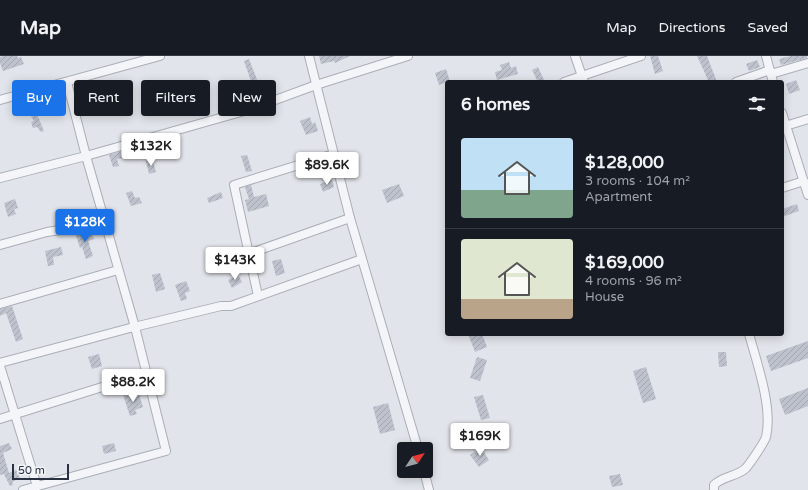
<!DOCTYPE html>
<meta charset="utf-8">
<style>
body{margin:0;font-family:"Varela Round",sans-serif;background:#20242c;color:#f1f3f6;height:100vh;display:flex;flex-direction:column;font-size:15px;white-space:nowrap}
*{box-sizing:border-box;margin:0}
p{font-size:13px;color:#9ea1a6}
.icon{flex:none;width:22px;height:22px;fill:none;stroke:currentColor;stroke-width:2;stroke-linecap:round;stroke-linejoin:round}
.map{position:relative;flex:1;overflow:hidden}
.details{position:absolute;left:445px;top:24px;width:339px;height:256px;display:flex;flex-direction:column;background:#171b24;border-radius:4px;box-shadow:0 2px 10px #0003}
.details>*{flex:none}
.hud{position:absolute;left:12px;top:24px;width:373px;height:36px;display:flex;gap:8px}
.needle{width:26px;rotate:55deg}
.tools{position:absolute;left:397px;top:386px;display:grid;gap:8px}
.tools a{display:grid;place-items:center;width:36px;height:36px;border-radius:4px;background:#171b24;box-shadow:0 2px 10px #0003;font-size:20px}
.scale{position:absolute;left:12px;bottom:10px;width:57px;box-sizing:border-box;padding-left:4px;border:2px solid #283042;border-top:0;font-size:11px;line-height:14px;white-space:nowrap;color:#283042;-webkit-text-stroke:3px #f1f3f7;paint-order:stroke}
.price{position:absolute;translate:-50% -34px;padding:0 9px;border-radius:4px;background:#fff;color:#222;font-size:13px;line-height:26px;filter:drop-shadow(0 1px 2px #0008)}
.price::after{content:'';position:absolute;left:50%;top:24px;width:12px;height:9px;margin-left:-6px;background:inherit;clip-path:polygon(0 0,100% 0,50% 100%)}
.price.selected{background:#1a73e8;color:#fff}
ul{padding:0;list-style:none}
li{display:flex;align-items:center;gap:12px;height:100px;padding:0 16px}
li+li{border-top:1px solid #363941}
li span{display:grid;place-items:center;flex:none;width:112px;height:80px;border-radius:4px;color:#555}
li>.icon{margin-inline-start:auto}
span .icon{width:48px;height:48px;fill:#fffc;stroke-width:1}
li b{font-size:17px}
h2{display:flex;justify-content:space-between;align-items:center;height:48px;padding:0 16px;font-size:17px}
.chip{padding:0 14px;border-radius:4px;background:#171b24;box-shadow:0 2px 10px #0003;font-size:14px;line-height:36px}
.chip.selected{background:#1a73e8;color:#fff}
header{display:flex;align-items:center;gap:24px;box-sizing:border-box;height:56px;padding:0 20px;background:#171b24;border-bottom:1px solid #363941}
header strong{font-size:19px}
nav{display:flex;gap:22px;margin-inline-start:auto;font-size:14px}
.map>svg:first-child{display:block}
.building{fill:url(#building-hatch)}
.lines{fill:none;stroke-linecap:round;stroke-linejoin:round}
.minor-casing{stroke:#aaaeb8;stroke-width:10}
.minor{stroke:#f4f5f8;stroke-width:8}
</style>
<header>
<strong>Map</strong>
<nav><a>Map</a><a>Directions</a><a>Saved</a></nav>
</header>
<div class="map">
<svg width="808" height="434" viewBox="0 0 808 434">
<defs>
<pattern id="building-hatch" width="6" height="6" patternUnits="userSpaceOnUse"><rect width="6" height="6" fill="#bec2cd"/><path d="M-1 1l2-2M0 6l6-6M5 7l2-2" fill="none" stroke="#a3a7b1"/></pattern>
</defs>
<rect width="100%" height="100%" fill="#e1e4ea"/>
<!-- building -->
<g class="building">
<path d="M3,0H17L18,2L21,1L24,8L3,15L0,7V1Z"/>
<path d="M319,0H350L335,7L334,5L321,8Z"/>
<path d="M650,0H658L663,15L655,18Z"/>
<path d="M697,0H707L717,26H709Z"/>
<path d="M791,0H807V2L781,9L779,3Z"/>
<path d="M249,3L258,26L252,28L244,5Z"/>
<path d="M757,4L760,11L749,15L746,8Z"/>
<path d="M509,6L511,12L516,10L518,18L497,24L495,16L502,14L500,9Z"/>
<path d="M538,11L544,24L540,26H538L532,14Z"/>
<path d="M446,13L450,25L439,29L435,17Z"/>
<path d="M796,24L800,34L789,38L786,28Z"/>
<path d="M46,39L54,50L56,49L60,53L52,59L46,50L36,56L44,75L41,76L37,71L33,72L31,66L34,65L23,48L34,41L36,46Z"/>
<path d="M310,61L312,68L315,66L318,75L306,79L300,65Z"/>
<path d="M126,94L128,101L117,103L119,110L113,111L109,99Z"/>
<path d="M247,99L252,115L246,116L241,100Z"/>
<path d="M152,103L156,116L149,118L146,105Z"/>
<path d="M332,124L334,131L323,136L320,128Z"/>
<path d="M399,128L404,140L387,147L382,134Z"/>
<path d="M251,129L254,141L266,138L269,150L248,156L245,144L249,143L245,131Z"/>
<path d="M132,135L135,142L139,141L142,147L131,150L126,137Z"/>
<path d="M221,136L223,142L209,147L207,142Z"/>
<path d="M15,143L18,152L14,153L16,158L8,161L4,147Z"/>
<path d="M797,148L799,155L782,161V153Z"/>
<path d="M91,175L94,183L88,185L93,200L86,203L82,191L80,192L75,177Z"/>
<path d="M61,191L63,199L53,201L54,209L48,210L45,195Z"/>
<path d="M281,203L285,217L276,220L272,205Z"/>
<path d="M160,217L165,233L156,236L152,219Z"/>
<path d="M238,219L242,226L232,232L228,224Z"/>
<path d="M186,225L190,235L185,237L187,243L181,245L175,229Z"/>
<path d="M12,250L23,283L16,286L6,257L0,260V253Z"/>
<path d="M468,278H482L487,291L475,296Z"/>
<path d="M808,285V302L771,315L766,300Z"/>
<path d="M718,296H726L727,310L719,311Z"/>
<path d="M99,298L102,310L92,313L88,301Z"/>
<path d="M477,301L487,304L480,325L470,322Z"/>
<path d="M646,311L656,343L643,347L633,315Z"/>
<path d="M808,332V350L785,359L779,343Z"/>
<path d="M131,336L133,340L139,338L143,351L135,354L137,358L130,360L123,339Z"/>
<path d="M483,339L490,362L481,364L474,341Z"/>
<path d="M388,347L395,374L380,378L373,351Z"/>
<path d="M9,387L12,393L3,397L9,417L16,414L20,422L12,426L13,429L10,430L4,418L0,419V390Z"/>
<path d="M114,387L116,395L104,398L102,390Z"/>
<path d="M481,392L489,404L479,411L470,399Z"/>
<path d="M620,418L623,429L612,431L609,420Z"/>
</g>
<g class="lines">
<!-- minor casing -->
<g class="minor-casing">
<g id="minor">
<path d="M309,0L350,162L418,393"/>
<path d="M575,0L584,26"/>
<path d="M766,0L773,26"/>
<path d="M771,18L808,7"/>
<path d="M564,26L641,0"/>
<path d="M736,26L770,14"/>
<path d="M0,44L160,0"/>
<path d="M782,57L808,139"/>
<path d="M782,71L808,63"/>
<path d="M0,122L86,100L248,54L316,29L408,0"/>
<path d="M782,132L804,125"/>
<path d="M0,189L47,176L93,169L104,164"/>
<path d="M248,198L350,162"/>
<path d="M258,240L234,129L334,98"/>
<path d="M0,248L118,214"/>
<path d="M0,307L130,272L221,250H231L362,203"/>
<path d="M0,310L37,430"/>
<path d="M0,363L147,317"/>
<path d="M424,415L429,434"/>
<path d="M23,434L166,395L135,271L86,100L67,26"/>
<path d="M714,434V429C722,420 739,420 746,412C751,406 764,387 766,381C773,352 757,307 749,278"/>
</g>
</g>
<!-- minor -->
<use href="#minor" class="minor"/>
</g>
</svg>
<div class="tools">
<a><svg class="needle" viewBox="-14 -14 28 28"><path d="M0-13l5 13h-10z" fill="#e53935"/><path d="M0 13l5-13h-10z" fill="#9ea1a6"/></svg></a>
</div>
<div class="scale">50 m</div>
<b class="price" style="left:151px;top:111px">$132K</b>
<b class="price" style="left:327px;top:130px">$89.6K</b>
<b class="price selected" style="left:85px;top:187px">$128K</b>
<b class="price" style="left:235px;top:225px">$143K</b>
<b class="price" style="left:133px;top:347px">$88.2K</b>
<b class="price" style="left:480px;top:401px">$169K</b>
<div class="hud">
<a class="chip selected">Buy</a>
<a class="chip">Rent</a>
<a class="chip">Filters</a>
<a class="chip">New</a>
</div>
<section class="details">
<h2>6 homes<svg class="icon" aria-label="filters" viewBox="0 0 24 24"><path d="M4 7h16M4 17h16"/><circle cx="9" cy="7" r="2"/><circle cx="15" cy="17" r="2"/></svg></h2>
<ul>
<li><span style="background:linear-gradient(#bfe0f5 65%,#7fa58c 0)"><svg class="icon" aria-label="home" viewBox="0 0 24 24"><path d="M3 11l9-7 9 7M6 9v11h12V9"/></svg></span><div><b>$128,000</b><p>3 rooms · 104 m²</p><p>Apartment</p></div></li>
<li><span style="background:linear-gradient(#dfe7d0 75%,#b9a48a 0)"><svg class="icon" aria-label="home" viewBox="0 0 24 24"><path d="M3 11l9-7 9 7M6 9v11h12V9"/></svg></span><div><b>$169,000</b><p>4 rooms · 96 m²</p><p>House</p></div></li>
</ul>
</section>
</div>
